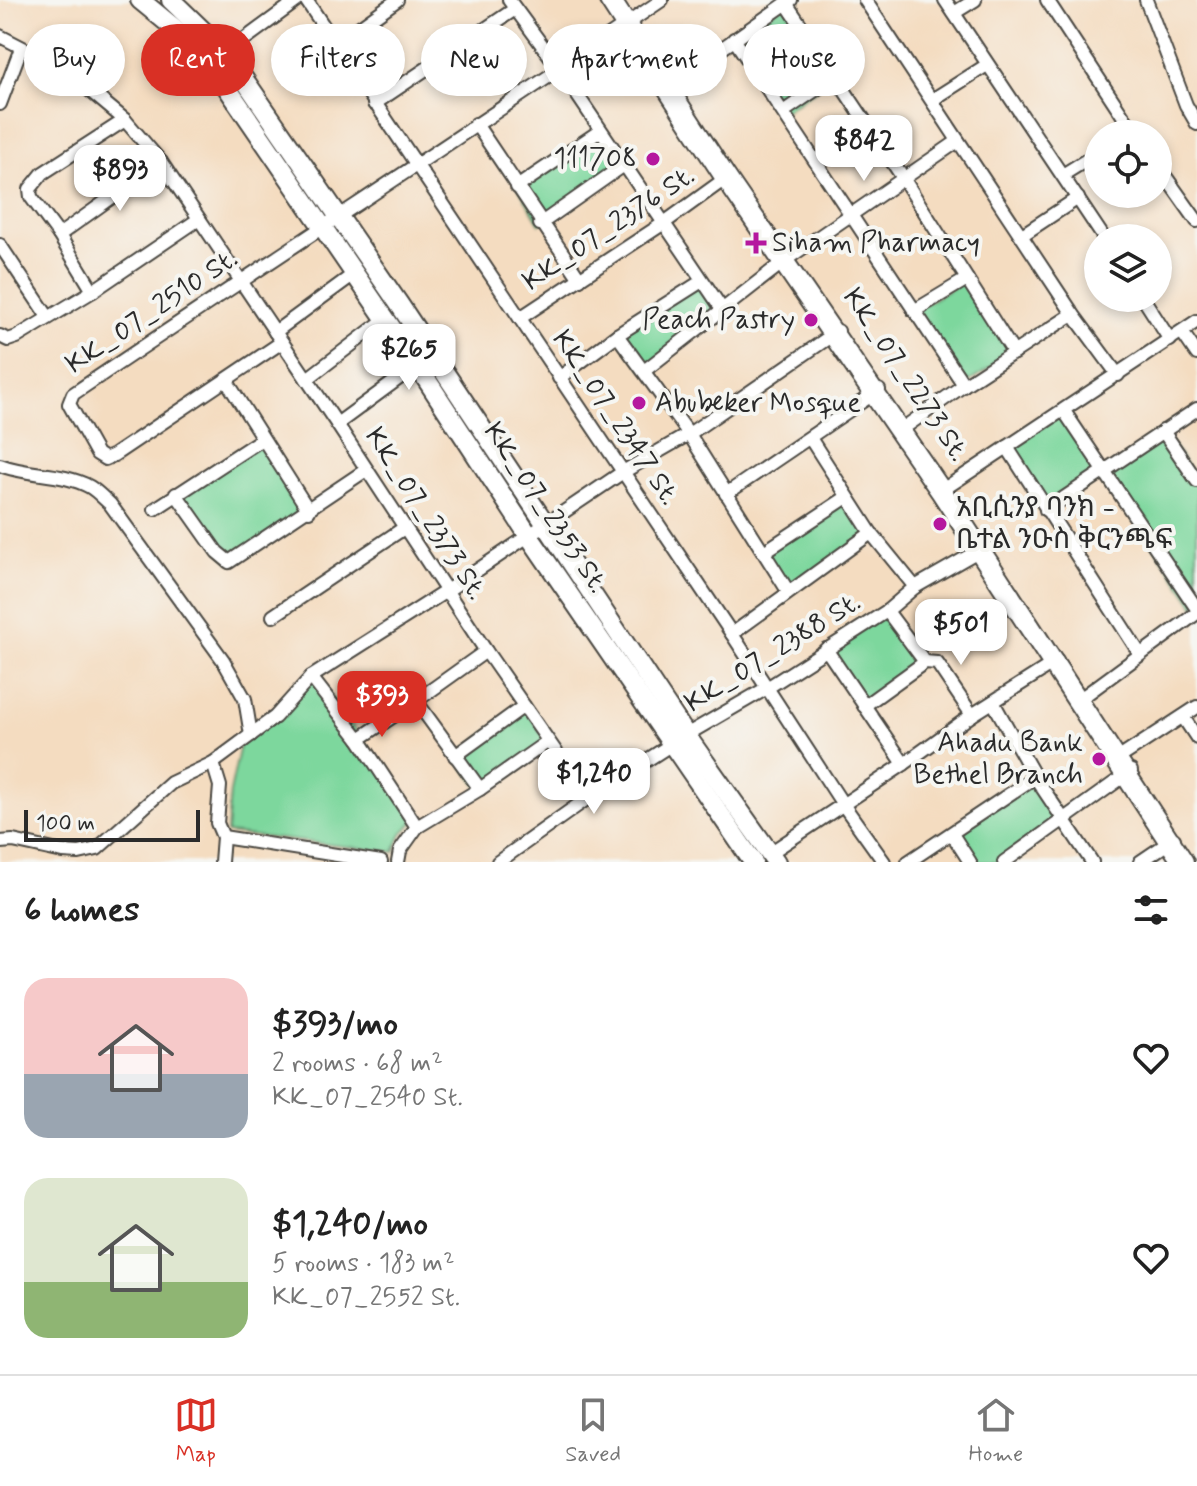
<!DOCTYPE html>
<meta charset="utf-8">
<style>
body{margin:0;font-family:Mynerve,"Noto Sans Ethiopic",sans-serif;background:#f6f6f6;color:#222;height:100vh;display:flex;flex-direction:column;font-size:30px;white-space:nowrap}
*{box-sizing:border-box;margin:0}
p{font-size:26px;color:#767676}
.icon{flex:none;width:44px;height:44px;fill:none;stroke:currentColor;stroke-width:2;stroke-linecap:round;stroke-linejoin:round}
.map{position:relative;height:862px;overflow:hidden}
.side{display:flex;flex-direction:column;background:#fff;flex:1}
.side>*{flex:none}
.banner{position:absolute;left:24px;top:24px;width:1150px;height:72px;display:flex;gap:16px}
.fabs{position:absolute;left:1084px;top:120px;display:grid;gap:16px}
.fabs a{display:grid;place-items:center;width:88px;height:88px;border-radius:50%;background:#fff;box-shadow:0 4px 12px #0003;font-size:40px}
.scale{position:absolute;left:24px;bottom:20px;width:176px;box-sizing:border-box;padding-left:8px;border:4px solid #2b2b2b;border-top:0;font-size:22px;line-height:28px;white-space:nowrap;color:#2b2b2b;-webkit-text-stroke:6px #f6f6f2;paint-order:stroke}
.price{position:absolute;translate:-50% -68px;padding:0 18px;border-radius:16px;background:#fff;color:#222;font-size:26px;line-height:52px;filter:drop-shadow(0 2px 4px #0008)}
.price::after{content:'';position:absolute;left:50%;top:48px;width:24px;height:18px;margin-left:-12px;background:inherit;clip-path:polygon(0 0,100% 0,50% 100%)}
.price.current{background:#d93025;color:#fff}
ul{padding:0;list-style:none}
li{display:flex;align-items:center;gap:24px;height:200px;padding:0 24px}
li span{display:grid;place-items:center;flex:none;width:224px;height:160px;border-radius:24px;color:#555}
li>.icon{margin-inline-start:auto}
span .icon{width:96px;height:96px;fill:#fffc;stroke-width:1}
li b{font-size:34px}
h2{display:flex;justify-content:space-between;align-items:center;height:96px;padding:0 24px;font-size:34px}
.chip{padding:0 28px;border-radius:36px;background:#fff;box-shadow:0 4px 12px #0003;font-size:28px;line-height:72px}
.chip.current{background:#d93025;color:#fff}
.tab-bar{display:flex;justify-content:space-around;align-items:center;height:112px;border-top:2px solid #e0e0e0;background:#fff;font-size:22px;color:#767676}
.tab-bar a{display:grid;justify-items:center;gap:4px}
.tab-bar .current{color:#d93025}
.map>svg:first-child{display:block}
.green{fill:#7dd79d;stroke:#548164;stroke-width:2}
.lines{fill:none;stroke-linecap:round;stroke-linejoin:round}
.street-casing{stroke:#494641;stroke-width:16}
.secondary-casing{stroke:#494641;stroke-width:22}
.primary-casing{stroke:#494641;stroke-width:24}
.street{stroke:#fff;stroke-width:12}
.secondary{stroke:#fff;stroke-width:18}
.primary{stroke:#fff;stroke-width:20}
.poi-dot{fill:#b5179e;stroke:#f6f6f2;stroke-width:3}
.labels{text-anchor:middle;dominant-baseline:central;stroke-width:8;stroke-linejoin:round;paint-order:stroke}
.poi-label{font-size:28px;fill:#2b2b2b;stroke:#f6f6f2;text-anchor:end}
.street-label{font-size:28px;fill:#2b2b2b;stroke:#f6f6f2}
</style>
<div class="map">
<svg width="1197" height="862" viewBox="0 0 1197 862">
<rect width="100%" height="100%" fill="#f6f6f2"/>
<filter id="ink" filterUnits="userSpaceOnUse"><feTurbulence type="fractalNoise" baseFrequency=".0125" numOctaves="2"/><feDisplacementMap in="SourceGraphic" scale="16" xChannelSelector="R" yChannelSelector="G"/><feConvolveMatrix kernelMatrix="1 2 1 2 8 2 1 2 1" color-interpolation-filters="sRGB"/></filter>
<filter id="wash" filterUnits="userSpaceOnUse"><feTurbulence type="fractalNoise" baseFrequency=".006" numOctaves="4" result="noise"/><feDisplacementMap in="SourceGraphic" scale="32" xChannelSelector="R" yChannelSelector="G"/><feGaussianBlur stdDeviation="1.8" result="paint"/><feColorMatrix in="noise" values="0 0 0 0 0 0 0 0 0 0 0 0 0 0 0 0 0 1.4 0 .05"/><feComposite in="paint" operator="in"/></filter>
<g filter="url(#wash)">
<rect width="100%" height="100%" fill="#f4dcc0"/>
<!-- green -->
<g class="green">
<path d="M786,3L836,76L783,112L734,39Z"/>
<path d="M600,131L624,165L540,224L518,187Z"/>
<path d="M967,279L1014,353L964,385L914,311Z"/>
<path d="M702,281L722,309L644,371L617,335Z"/>
<path d="M1064,411L1104,473L1163,431L1197,481V609L1104,473L1046,510L1007,447Z"/>
<path d="M262,439L309,511L229,562L176,494Z"/>
<path d="M847,497L871,533L788,591L764,552Z"/>
<path d="M887,611L925,662L864,706L826,649Z"/>
<path d="M313,671L418,818L403,832L394,852L227,833L230,792L240,745Z"/>
<path d="M524,706L547,742L480,789L455,756Z"/>
<path d="M1035,777L1065,820L1004,862H970L952,834Z"/>
</g>
</g>
<g filter="url(#ink)">
<g class="lines">
<!-- street casing -->
<g class="street-casing">
<g id="street">
<path d="M306,0L732,634L842,803L884,862"/>
<path d="M509,0L561,71L722,309"/>
<path d="M865,0L1073,314L1118,375"/>
<path d="M945,0L1104,238"/>
<path d="M1047,0L1135,134"/>
<path d="M1146,0L1186,105L1197,124"/>
<path d="M786,3L903,178L1014,353"/>
<path d="M954,13L975,0"/>
<path d="M0,36L64,69L125,120L161,162L337,424L486,651L588,798"/>
<path d="M734,39L964,385"/>
<path d="M336,44L397,0"/>
<path d="M226,53L298,0"/>
<path d="M667,87L791,0"/>
<path d="M932,100L987,65"/>
<path d="M0,104L21,48"/>
<path d="M374,104L515,9"/>
<path d="M783,112L836,76"/>
<path d="M476,124L580,279"/>
<path d="M1158,166L1197,221"/>
<path d="M1064,174L1098,153"/>
<path d="M517,187L600,131"/>
<path d="M540,224L624,165"/>
<path d="M59,235L161,162"/>
<path d="M1022,235L1078,198"/>
<path d="M0,245L48,317"/>
<path d="M93,291L59,235L31,197L30,189L43,173L125,120"/>
<path d="M1143,298L1170,340"/>
<path d="M914,311L967,279"/>
<path d="M520,318L664,223L729,176"/>
<path d="M275,332L354,274"/>
<path d="M1182,332L1197,354"/>
<path d="M617,335L689,434L788,591"/>
<path d="M0,336L8,340L17,337L93,291L199,219"/>
<path d="M282,342L114,455L105,459L97,454L69,404L73,394C268,262 467,133 662,0"/>
<path d="M644,371L791,256L958,141"/>
<path d="M559,378L617,335L702,281"/>
<path d="M307,379L384,320"/>
<path d="M226,380L309,511"/>
<path d="M1064,411L1197,609"/>
<path d="M337,424L417,365"/>
<path d="M1163,431L1197,481"/>
<path d="M898,432L964,385L1073,314"/>
<path d="M810,438L871,533L915,587"/>
<path d="M1007,447L1140,654"/>
<path d="M0,465C28,476 63,472 90,487C97,491 104,499 110,504L223,660L245,699L251,735"/>
<path d="M941,491L1197,321"/>
<path d="M176,494L217,552L229,562L366,470"/>
<path d="M726,494L879,390"/>
<path d="M155,509L262,439"/>
<path d="M1046,510L1197,409"/>
<path d="M764,552L847,497"/>
<path d="M887,611L925,662"/>
<path d="M273,616L404,528"/>
<path d="M732,634L871,533"/>
<path d="M826,649L904,764"/>
<path d="M925,662L937,663L972,715"/>
<path d="M311,677L359,739L417,827"/>
<path d="M416,701L480,789"/>
<path d="M993,702L1035,777L1092,862"/>
<path d="M1076,702L1197,613"/>
<path d="M864,706L925,662"/>
<path d="M1183,717L1197,738"/>
<path d="M359,739L416,701L486,651"/>
<path d="M455,756L524,706"/>
<path d="M1116,760L1197,707"/>
<path d="M213,763L220,786L217,823L223,837L221,862"/>
<path d="M952,834L970,862"/>
<path d="M223,837L381,862"/>
<path d="M0,842L13,841L63,852L79,853L97,849L171,783L213,763L275,717L311,677L448,590L623,472L689,434L838,331"/>
<path d="M770,853L904,764L972,715L1057,661"/>
<path d="M398,862L400,851L417,827L480,789L547,742"/>
<path d="M498,862L588,798L686,735L767,688L887,611L915,587L985,547"/>
<path d="M908,862L1035,777"/>
<path d="M1004,862L1131,771"/>
<path d="M1140,862L1174,839"/>
</g>
</g>
<!-- secondary casing -->
<g class="secondary-casing">
<g id="secondary">
<path d="M140,0L184,36L215,70L417,365L529,536L753,862"/>
<path d="M171,0L226,53L399,304L686,735L776,862"/>
</g>
</g>
<!-- primary casing -->
<g class="primary-casing">
<path id="primary" d="M610,0L726,178L941,491L1183,862"/>
</g>
<!-- street -->
<use href="#street" class="street"/>
<!-- secondary -->
<use href="#secondary" class="secondary"/>
<!-- primary -->
<use href="#primary" class="primary"/>
</g>
</g>
<!-- markers -->
<g class="poi-dot">
<circle cx="653" cy="159" r="8"/>
<path d="M752 231h8v8h8v8h-8v8h-8v-8h-8v-8h8z"/>
<circle cx="811" cy="320" r="8"/>
<circle cx="639" cy="403" r="8"/>
<circle cx="940" cy="524" r="8"/>
<circle cx="1099" cy="759" r="8"/>
</g>
<g class="labels">
<!-- poi labels -->
<g class="poi-label">
<text x="637" y="159">111708</text>
<text x="772" y="243" text-anchor="start">Siham Pharmacy</text>
<text x="795" y="320">Peach Pastry</text>
<text x="655" y="403" text-anchor="start">Abubeker Mosque</text>
<text x="956" y="508" text-anchor="start">አቢሲንያ ባንክ -<tspan x="956" dy="32">ቤተል ንዑስ ቅርንጫፍ</tspan></text>
<text x="1083" y="743">Ahadu Bank<tspan x="1083" dy="32">Bethel Branch</tspan></text>
</g>
<!-- street labels -->
<g class="street-label">
<text transform="translate(609 229) rotate(-34)">KK_07_2376 St.</text>
<text transform="translate(152 312) rotate(-34)">KK_07_2510 St.</text>
<text transform="translate(905 375) rotate(56)">KK_07_2273 St.</text>
<text transform="translate(615 418) rotate(56)">KK_07_2347 St.</text>
<text transform="translate(545 508) rotate(56)">KK_07_2353 St.</text>
<text transform="translate(425 514) rotate(57)">KK_07_2373 St.</text>
<text transform="translate(773 653) rotate(-32)">KK_07_2388 St.</text>
</g>
</g>
</svg>
<div class="fabs">
<a><svg class="icon" aria-label="locate" viewBox="0 0 24 24"><circle cx="12" cy="12" r="6"/><path d="M12 2v4M12 18v4M2 12h4M18 12h4"/></svg></a>
<a><svg class="icon" aria-label="layers" viewBox="0 0 24 24"><path d="M12 4l9 5-9 5-9-5zM3 14l9 5 9-5"/></svg></a>
</div>
<div class="scale">100 m</div>
<b class="price" style="left:864px;top:183px">$842</b>
<b class="price" style="left:120px;top:213px">$893</b>
<b class="price" style="left:409px;top:392px">$265</b>
<b class="price" style="left:961px;top:667px">$501</b>
<b class="price current" style="left:382px;top:739px">$393</b>
<b class="price" style="left:594px;top:816px">$1,240</b>
<div class="banner">
<a class="chip">Buy</a>
<a class="chip current">Rent</a>
<a class="chip">Filters</a>
<a class="chip">New</a>
<a class="chip">Apartment</a>
<a class="chip">House</a>
</div>
</div>
<section class="side">
<h2>6 homes<svg class="icon" aria-label="filters" viewBox="0 0 24 24"><path d="M4 7h16M4 17h16"/><circle cx="9" cy="7" r="2"/><circle cx="15" cy="17" r="2"/></svg></h2>
<ul>
<li><span style="background:linear-gradient(#f6c9c9 60%,#9aa5b1 0)"><svg class="icon" aria-label="home" viewBox="0 0 24 24"><path d="M3 11l9-7 9 7M6 9v11h12V9"/></svg></span><div><b>$393/mo</b><p>2 rooms · 68 m²</p><p>KK_07_2540 St.</p></div><svg class="icon" aria-label="heart" viewBox="0 0 24 24"><path d="M12 20l-8-8c-3-5 5-10 8-4 3-6 11-1 8 4z"/></svg></li>
<li><span style="background:linear-gradient(#dfe7d0 65%,#8fb573 0)"><svg class="icon" aria-label="home" viewBox="0 0 24 24"><path d="M3 11l9-7 9 7M6 9v11h12V9"/></svg></span><div><b>$1,240/mo</b><p>5 rooms · 183 m²</p><p>KK_07_2552 St.</p></div><svg class="icon" aria-label="heart" viewBox="0 0 24 24"><path d="M12 20l-8-8c-3-5 5-10 8-4 3-6 11-1 8 4z"/></svg></li>
</ul>
</section>
<nav class="tab-bar">
<a class="current"><svg class="icon" aria-label="map" viewBox="0 0 24 24"><path d="M3 6l6-2 6 2 6-2v14l-6 2-6-2-6 2zM9 4v14M15 6v14"/></svg>Map</a>
<a><svg class="icon" aria-label="saved" viewBox="0 0 24 24"><path d="M7 4h10v16l-5-4-5 4z"/></svg>Saved</a>
<a><svg class="icon" aria-label="home" viewBox="0 0 24 24"><path d="M3 11l9-7 9 7M6 9v11h12V9"/></svg>Home</a>
</nav>
